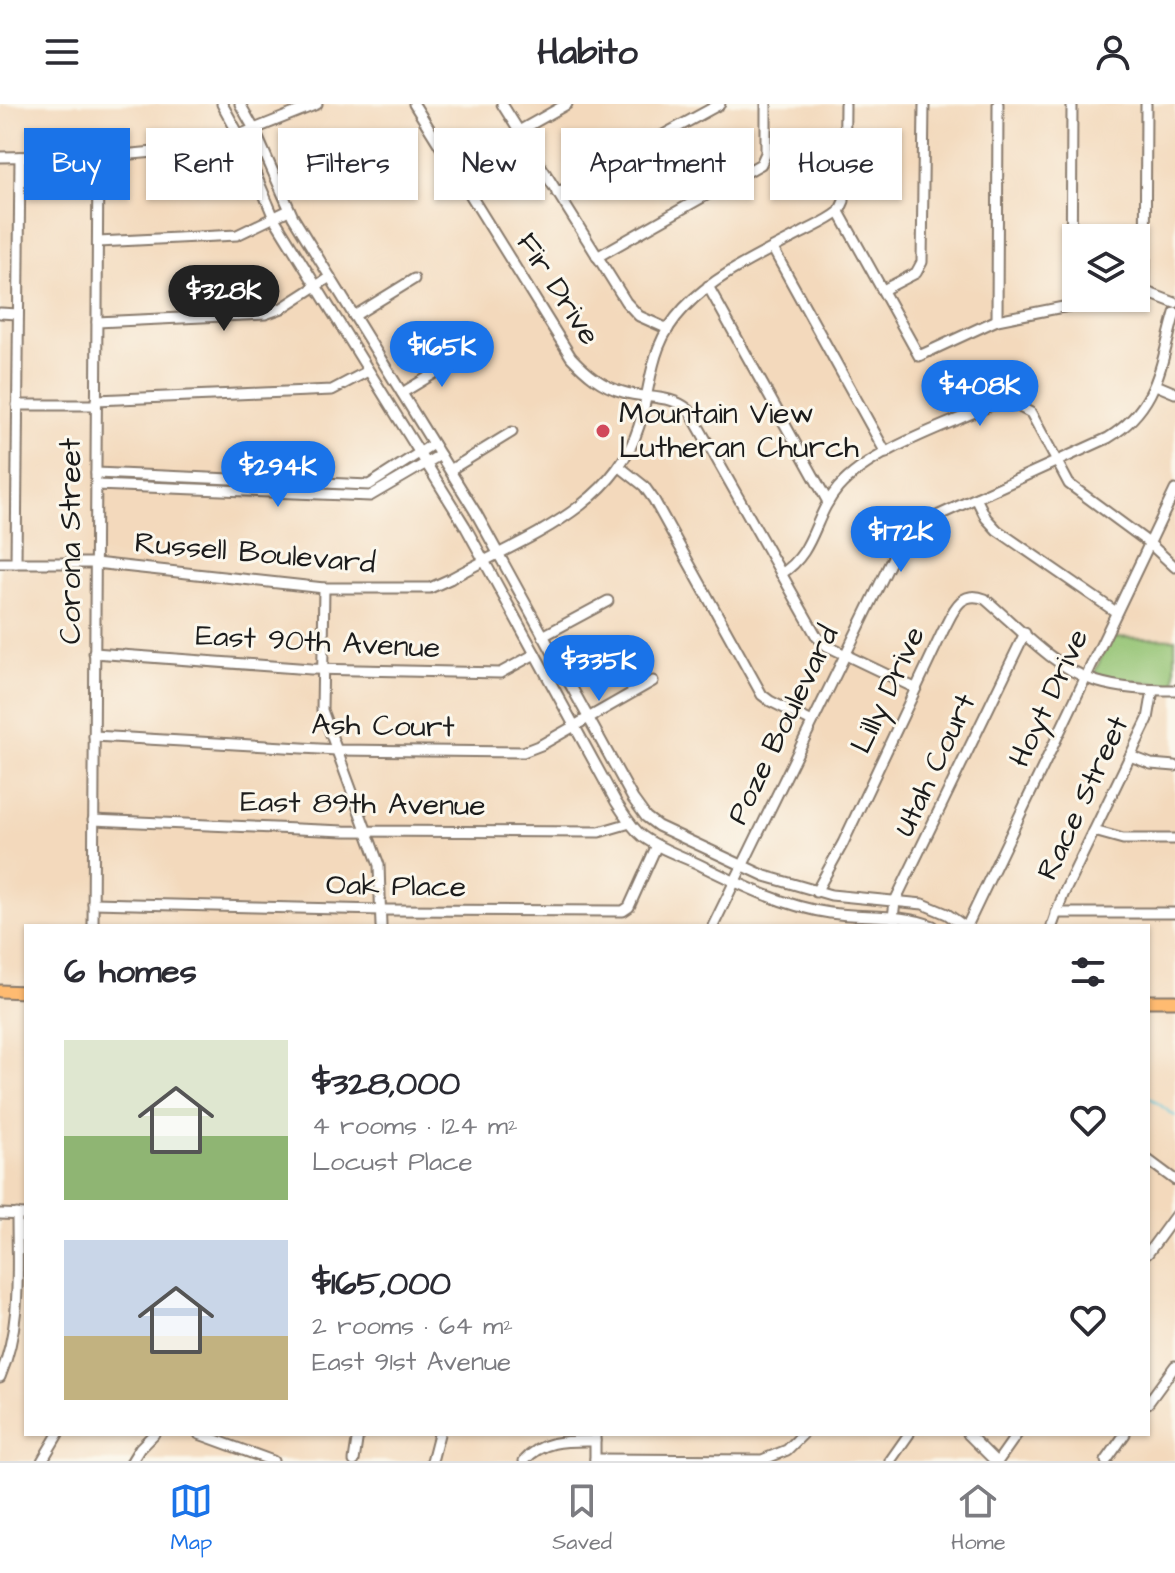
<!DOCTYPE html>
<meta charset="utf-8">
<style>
body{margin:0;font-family:"Architects Daughter",sans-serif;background:#f2f2f3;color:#2b2b33;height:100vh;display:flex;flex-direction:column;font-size:30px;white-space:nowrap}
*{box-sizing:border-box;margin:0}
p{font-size:26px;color:#7c7c81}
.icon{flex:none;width:44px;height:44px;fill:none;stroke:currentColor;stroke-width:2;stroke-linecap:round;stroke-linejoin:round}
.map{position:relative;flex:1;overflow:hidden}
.drawer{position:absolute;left:24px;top:820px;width:1126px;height:512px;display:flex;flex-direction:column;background:#fff;border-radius:0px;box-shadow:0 2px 6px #0004}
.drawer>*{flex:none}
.hud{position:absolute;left:24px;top:24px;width:1128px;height:72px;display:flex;gap:16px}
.buttons{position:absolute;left:1062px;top:120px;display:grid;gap:16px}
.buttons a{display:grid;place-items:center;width:88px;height:88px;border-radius:0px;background:#fff;box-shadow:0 2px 6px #0004;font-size:40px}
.price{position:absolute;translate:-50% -68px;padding:0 18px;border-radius:28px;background:#1a73e8;color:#fff;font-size:26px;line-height:52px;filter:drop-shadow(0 2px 4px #0008)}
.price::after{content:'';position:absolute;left:50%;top:48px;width:24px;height:18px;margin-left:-12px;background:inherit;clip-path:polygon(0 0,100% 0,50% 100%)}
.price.current{background:#222;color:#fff}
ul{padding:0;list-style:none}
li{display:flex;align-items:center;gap:24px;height:200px;padding:0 40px}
li span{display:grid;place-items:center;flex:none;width:224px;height:160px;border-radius:0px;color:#555}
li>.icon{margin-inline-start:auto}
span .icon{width:96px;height:96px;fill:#fffc;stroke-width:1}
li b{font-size:34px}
h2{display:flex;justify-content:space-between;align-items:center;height:96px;padding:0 40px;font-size:34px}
.chip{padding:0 28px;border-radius:0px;background:#fff;box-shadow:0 2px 6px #0004;font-size:28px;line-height:72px}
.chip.current{background:#1a73e8;color:#fff}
header{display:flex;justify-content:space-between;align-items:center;height:104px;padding:0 40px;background:#fff;font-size:36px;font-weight:700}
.menu{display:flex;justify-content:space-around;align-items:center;height:112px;border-top:2px solid #e1e1e2;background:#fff;font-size:22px;color:#7c7c81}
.menu a{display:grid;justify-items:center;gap:4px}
.menu .current{color:#1a73e8}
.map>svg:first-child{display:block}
.green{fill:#92c271;stroke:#576f46;stroke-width:2}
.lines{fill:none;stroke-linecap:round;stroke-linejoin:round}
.stream{stroke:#5ec6da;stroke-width:2}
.minor-casing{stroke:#887a6c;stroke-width:13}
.major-casing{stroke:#887a6c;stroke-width:15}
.minor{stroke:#fff;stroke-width:9}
.major{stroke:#ffbb71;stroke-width:11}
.poi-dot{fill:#d1495b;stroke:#fbf7ec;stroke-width:3}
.labels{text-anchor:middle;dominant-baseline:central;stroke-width:6;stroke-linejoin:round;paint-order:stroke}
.street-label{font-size:30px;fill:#1c1c1c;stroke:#fbf7ec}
.poi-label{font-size:30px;fill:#1c1c1c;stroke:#fbf7ec;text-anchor:start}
</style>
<header><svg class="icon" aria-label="menu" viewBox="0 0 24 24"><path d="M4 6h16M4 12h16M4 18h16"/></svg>Habito<svg class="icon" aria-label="person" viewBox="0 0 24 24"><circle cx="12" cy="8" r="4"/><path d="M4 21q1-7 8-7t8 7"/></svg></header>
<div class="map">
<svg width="1175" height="1357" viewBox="0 0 1175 1357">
<rect width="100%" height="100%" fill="#fbf7ec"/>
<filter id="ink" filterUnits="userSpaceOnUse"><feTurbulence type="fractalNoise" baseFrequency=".0125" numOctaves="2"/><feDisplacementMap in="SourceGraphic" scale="16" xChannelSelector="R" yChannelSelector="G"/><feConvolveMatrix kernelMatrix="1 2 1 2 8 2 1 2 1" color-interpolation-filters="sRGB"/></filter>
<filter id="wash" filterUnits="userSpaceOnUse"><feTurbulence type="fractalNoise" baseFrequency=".006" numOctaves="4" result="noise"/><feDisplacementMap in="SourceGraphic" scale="32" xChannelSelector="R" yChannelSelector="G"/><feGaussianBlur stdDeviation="1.8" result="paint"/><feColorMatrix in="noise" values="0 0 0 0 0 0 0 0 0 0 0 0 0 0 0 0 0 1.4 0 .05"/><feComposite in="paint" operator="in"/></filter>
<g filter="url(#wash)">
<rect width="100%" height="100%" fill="#f3d9bc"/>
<!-- green -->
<path class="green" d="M1111,533L1175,535V580L1120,577L1094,569Z"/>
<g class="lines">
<!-- stream -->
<path class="stream" d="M1148,992L1175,1012"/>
</g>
</g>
<g filter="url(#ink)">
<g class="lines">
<!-- minor casing -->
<g class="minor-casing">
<g id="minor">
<path d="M222,0L239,31L274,114L465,422L616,698C624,710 631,723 642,732C657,743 675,750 692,757C735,778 781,802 830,809C863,814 902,809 933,822"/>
<path d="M240,0L254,25L293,113L476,409L633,695L646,713L658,722L765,772L831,791L923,800L947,810L964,822"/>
<path d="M414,0L571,253C586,269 601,282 623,288C645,295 671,290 689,306L817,533L827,542L915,584"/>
<path d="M502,0L626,198L639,212L668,225"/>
<path d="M519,27L567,0"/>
<path d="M0,53L121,51L199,44L229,35L317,0"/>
<path d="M557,89L720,0"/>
<path d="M839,108L919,252L997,216L1109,194"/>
<path d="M98,138L237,131L289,106"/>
<path d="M773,145L886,349"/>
<path d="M597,153L761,60L766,49V0"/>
<path d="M708,182L828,398"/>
<path d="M883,186L916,169L922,158L924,0"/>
<path d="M1145,188L1146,0"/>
<path d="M1136,189H1149L1175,199"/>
<path d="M1071,201L1072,0"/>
<path d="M0,209L18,210"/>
<path d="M354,212L414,175"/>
<path d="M997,216L998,0"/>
<path d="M97,218L265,210L282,204L330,173"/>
<path d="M1156,281L1175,289"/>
<path d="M402,289L463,252"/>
<path d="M96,296L332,286L368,267"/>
<path d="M17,301H96"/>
<path d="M620,363L644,382L654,396L762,591L770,597L812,618"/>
<path d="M450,366L512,328"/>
<path d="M96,369L369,381L433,340"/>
<path d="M96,381L370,392L440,351"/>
<path d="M976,394L986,414L997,426L1116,508"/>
<path d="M0,459H95L324,484H430L450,475C519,436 613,406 639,322C653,277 648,242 684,204C715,171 762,150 802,129C815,122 828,117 839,108L844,97L845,0"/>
<path d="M16,459L20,53"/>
<path d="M781,470C816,448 813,413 838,384C871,346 945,322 991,301L1014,300L1031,309L1069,380L1149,439L1175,463"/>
<path d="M324,484L322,606L379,761L381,822"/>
<path d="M543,532L608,497"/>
<path d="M94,549L311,565L500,569L535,550"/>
<path d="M94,632L337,646L523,648L541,641L653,577"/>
<path d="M1130,652L1151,660L1175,662"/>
<path d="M93,716L344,727L599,728L630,719"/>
<path d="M1094,727L1123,735H1175"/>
<path d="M816,788L843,739L943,527C953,508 960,485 985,495C1018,523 1053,563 1095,577C1121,585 1148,586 1175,586"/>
<path d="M93,799L381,806L623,807L629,803L657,741"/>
<path d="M1056,809H1175"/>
<path d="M893,814L895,797L1025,529"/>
<path d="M93,822L98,52"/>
<path d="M713,822L896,447L912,429L939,411L1108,334C1159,303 1160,261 1175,209"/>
<path d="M967,822L1175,386"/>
<path d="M1052,822L1063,791L1148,615L1153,586"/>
<path d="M1148,1056L1175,1076"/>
<path d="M0,1110L26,1111"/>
<path d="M1148,1149L1175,1112"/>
<path d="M0,1273C22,1221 17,1166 17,1110"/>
<path d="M1148,1299L1175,1262"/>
<path d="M199,1330L273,1357"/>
<path d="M595,1330V1357"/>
<path d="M968,1330L995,1357"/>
<path d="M595,1355L762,1356L787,1346L803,1330"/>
<path d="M42,1357L58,1330"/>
<path d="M132,1357L140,1344L154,1330"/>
<path d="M354,1357L358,1330"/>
<path d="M432,1357L439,1330"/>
<path d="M524,1357C543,1335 568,1337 595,1337"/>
<path d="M890,1357L909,1330"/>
<path d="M998,1357L1017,1330"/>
<path d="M1106,1357L1125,1330"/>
</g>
</g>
<!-- major casing -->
<g class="major-casing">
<g id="major">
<path d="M0,887L26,888"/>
<path d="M1148,897H1175"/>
</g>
</g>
<!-- minor -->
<use href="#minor" class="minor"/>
<!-- major -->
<use href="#major" class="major"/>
</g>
</g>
<!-- markers -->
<circle class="poi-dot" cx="603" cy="327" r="8"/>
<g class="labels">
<!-- street labels -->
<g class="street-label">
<text transform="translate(558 185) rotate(57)">Fir Drive</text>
<text transform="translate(71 437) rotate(-90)">Corona Street</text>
<text transform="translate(255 449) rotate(5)">Russell Boulevard</text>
<text transform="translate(318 538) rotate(3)">East 90th Avenue</text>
<text transform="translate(888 586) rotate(-65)">Lilly Drive</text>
<text transform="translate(1049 594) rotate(-65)">Hoyt Drive</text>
<text transform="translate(783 621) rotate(-64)">Poze Boulevard</text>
<text transform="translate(383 622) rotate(1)">Ash Court</text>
<text transform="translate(935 661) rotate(-65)">Utah Court</text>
<text transform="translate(1083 694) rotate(-65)">Race Street</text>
<text transform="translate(363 700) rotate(1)">East 89th Avenue</text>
<text transform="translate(396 782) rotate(1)">Oak Place</text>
</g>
<!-- poi labels -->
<g class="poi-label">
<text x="619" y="310">Mountain View<tspan x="619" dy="34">Lutheran Church</tspan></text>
</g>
</g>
</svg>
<div class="buttons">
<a><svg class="icon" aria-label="layers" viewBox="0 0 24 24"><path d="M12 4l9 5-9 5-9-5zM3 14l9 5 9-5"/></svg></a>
</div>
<b class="price current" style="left:224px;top:229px">$328K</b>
<b class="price" style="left:442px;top:285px">$165K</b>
<b class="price" style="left:980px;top:324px">$408K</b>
<b class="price" style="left:278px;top:405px">$294K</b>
<b class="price" style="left:901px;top:470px">$172K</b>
<b class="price" style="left:599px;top:599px">$335K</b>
<div class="hud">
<a class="chip current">Buy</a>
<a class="chip">Rent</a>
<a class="chip">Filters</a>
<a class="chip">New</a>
<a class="chip">Apartment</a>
<a class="chip">House</a>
</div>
<section class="drawer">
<h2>6 homes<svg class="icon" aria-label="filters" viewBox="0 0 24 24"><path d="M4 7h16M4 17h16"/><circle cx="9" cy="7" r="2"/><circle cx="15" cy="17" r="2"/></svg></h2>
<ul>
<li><span style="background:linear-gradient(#dfe7d0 60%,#8fb573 0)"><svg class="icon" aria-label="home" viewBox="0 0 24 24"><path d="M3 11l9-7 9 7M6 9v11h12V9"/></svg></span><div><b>$328,000</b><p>4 rooms · 124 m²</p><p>Locust Place</p></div><svg class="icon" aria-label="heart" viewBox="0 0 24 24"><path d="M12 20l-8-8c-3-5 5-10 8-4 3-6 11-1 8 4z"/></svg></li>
<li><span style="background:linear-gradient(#c9d6e8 60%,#c2b280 0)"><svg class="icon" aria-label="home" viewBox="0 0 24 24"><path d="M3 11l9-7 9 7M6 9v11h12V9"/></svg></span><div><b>$165,000</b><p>2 rooms · 64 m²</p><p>East 91st Avenue</p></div><svg class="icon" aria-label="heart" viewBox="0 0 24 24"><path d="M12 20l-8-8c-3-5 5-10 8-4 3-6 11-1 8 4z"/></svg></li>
</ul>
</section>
</div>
<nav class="menu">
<a class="current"><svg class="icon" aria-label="map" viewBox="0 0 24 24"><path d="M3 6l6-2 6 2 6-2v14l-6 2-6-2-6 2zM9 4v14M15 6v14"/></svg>Map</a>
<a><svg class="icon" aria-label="saved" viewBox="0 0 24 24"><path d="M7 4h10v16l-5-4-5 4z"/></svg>Saved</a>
<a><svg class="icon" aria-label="home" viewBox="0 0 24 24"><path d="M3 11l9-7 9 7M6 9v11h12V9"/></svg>Home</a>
</nav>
